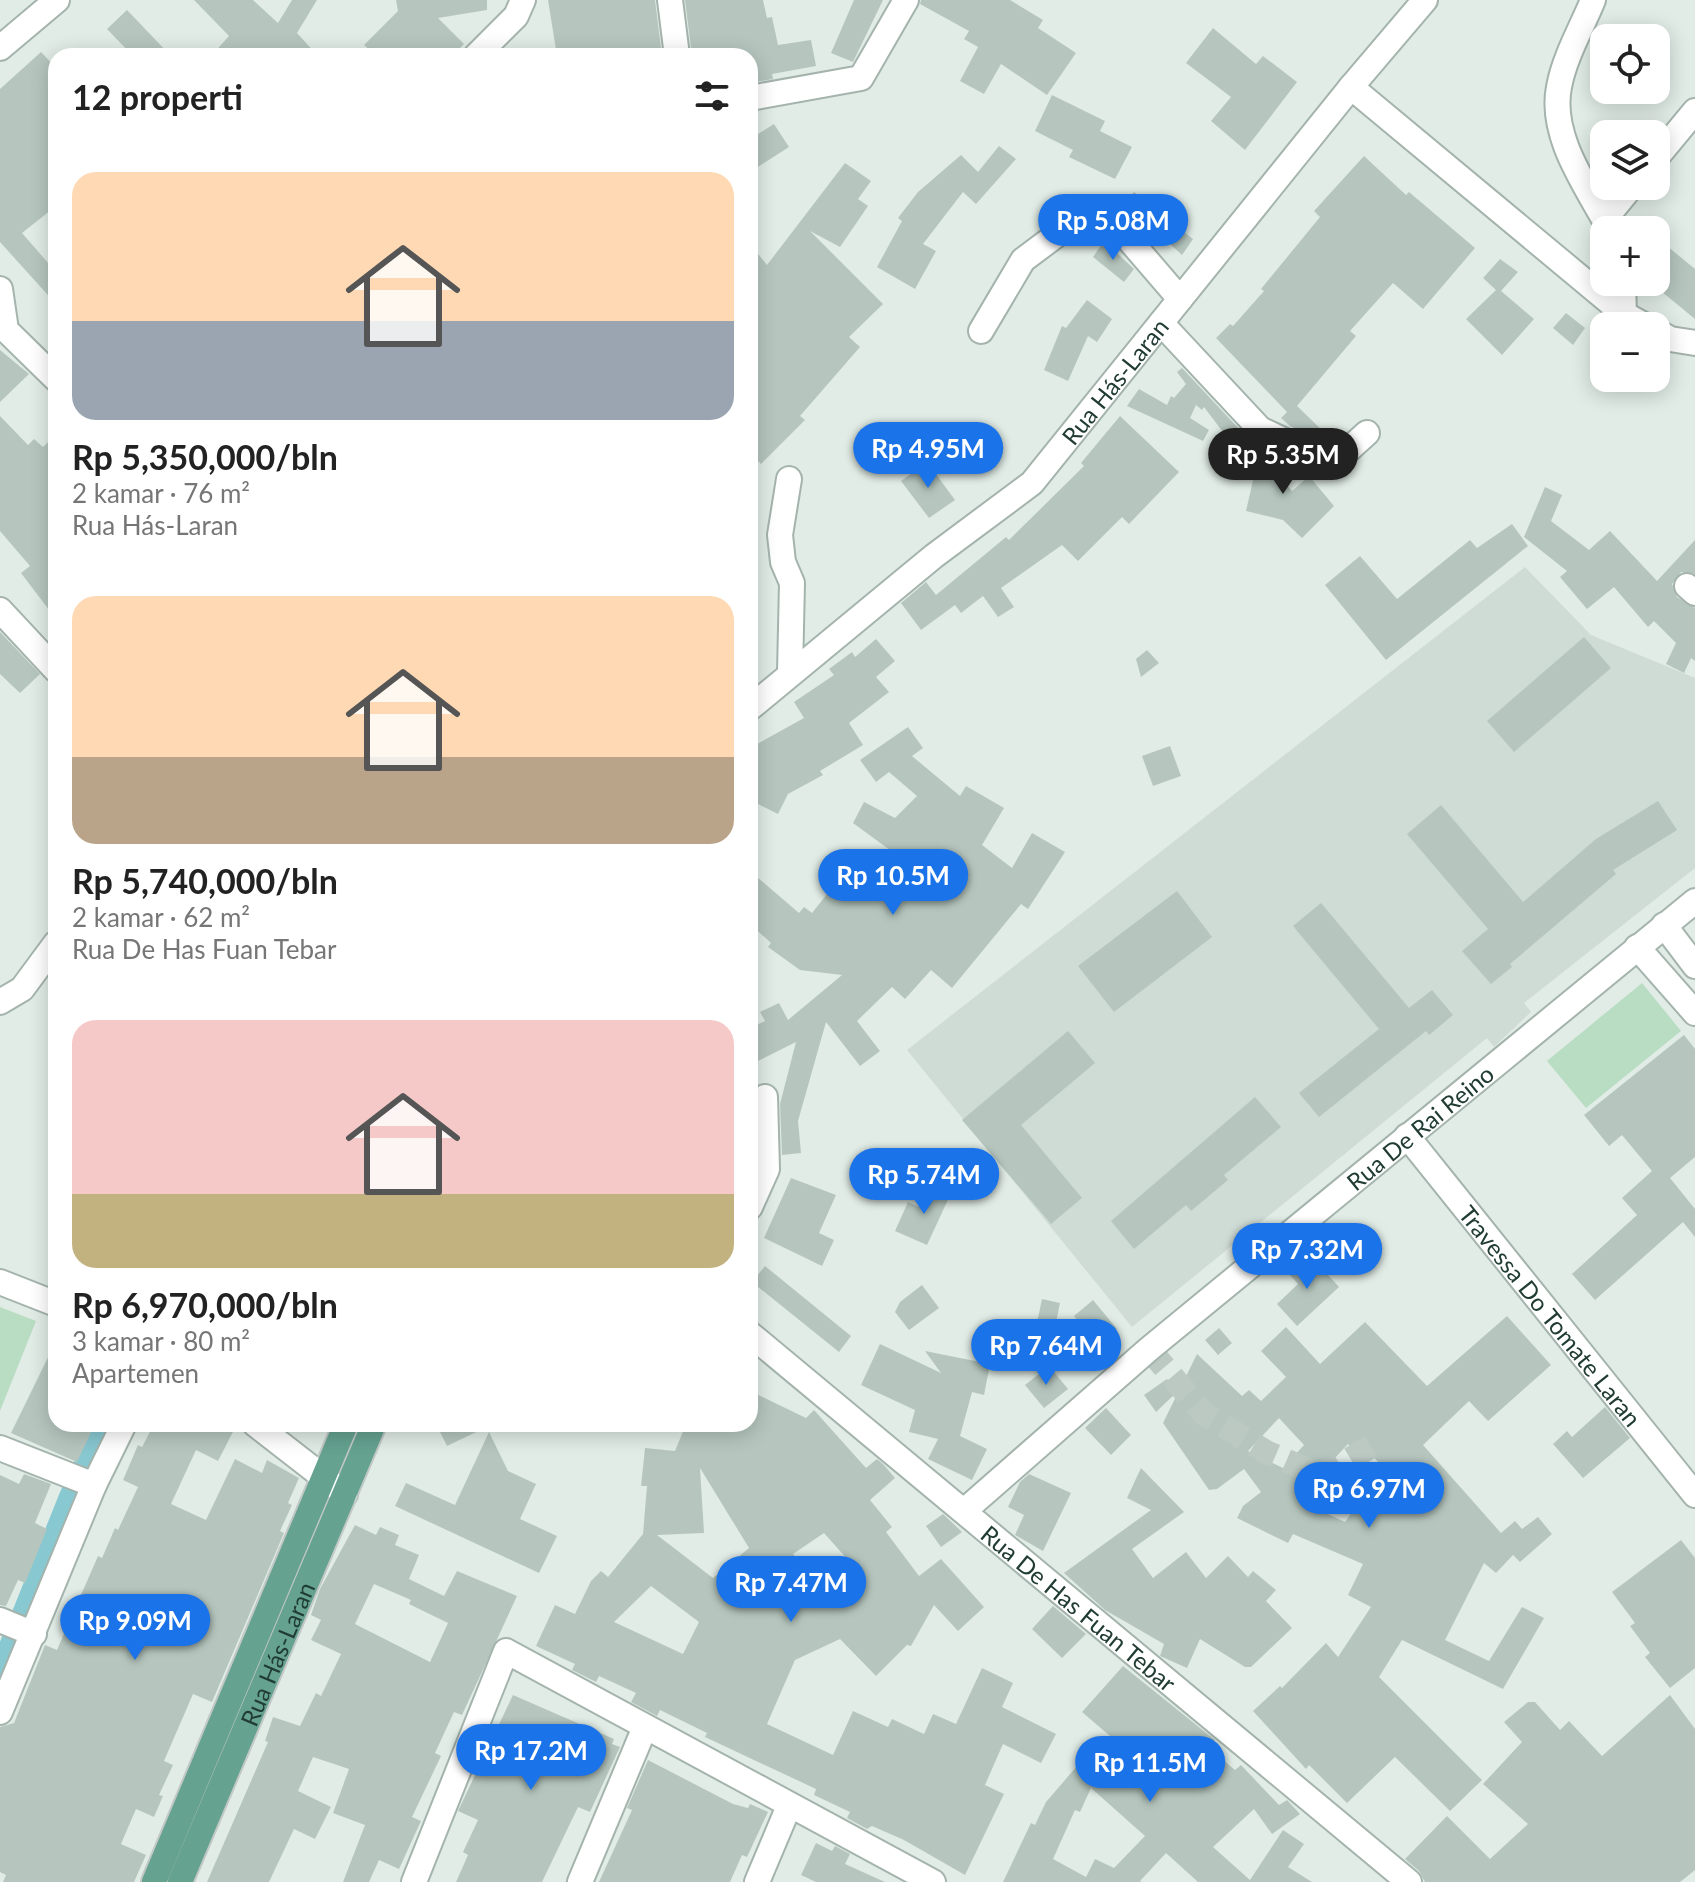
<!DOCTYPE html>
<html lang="id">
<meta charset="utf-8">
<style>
body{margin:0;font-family:Lato,sans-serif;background:#f2f2f2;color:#222;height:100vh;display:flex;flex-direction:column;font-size:30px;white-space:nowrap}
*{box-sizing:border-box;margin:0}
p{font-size:26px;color:#767676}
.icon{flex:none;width:44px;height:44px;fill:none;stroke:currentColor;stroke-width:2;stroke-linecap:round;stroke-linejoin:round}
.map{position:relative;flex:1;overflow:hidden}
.side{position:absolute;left:48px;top:48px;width:710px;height:1384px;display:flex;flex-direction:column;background:#fff;border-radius:24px;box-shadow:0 4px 20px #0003}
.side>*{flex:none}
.controls{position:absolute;left:1590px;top:24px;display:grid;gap:16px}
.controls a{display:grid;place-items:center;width:80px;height:80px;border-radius:16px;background:#fff;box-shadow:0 4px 20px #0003;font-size:40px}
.price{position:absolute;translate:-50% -68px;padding:0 18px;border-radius:28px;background:#1a73e8;color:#fff;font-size:26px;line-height:52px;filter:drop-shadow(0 2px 4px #0008)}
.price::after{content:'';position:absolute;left:50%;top:48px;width:24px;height:18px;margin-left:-12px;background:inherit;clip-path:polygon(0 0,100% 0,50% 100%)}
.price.selected{background:#222;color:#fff}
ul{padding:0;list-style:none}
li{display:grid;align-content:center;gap:16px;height:424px;padding:0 24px}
li span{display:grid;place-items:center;height:248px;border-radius:24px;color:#555}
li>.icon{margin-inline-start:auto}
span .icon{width:144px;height:144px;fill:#fffc;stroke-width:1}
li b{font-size:34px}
h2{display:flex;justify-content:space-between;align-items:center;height:96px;padding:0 24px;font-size:34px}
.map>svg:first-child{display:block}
.built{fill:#cfdbd5}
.green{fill:#b9ddc2}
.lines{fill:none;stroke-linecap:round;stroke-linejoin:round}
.canal{stroke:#88c8d1;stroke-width:24}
.building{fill:#b6c6bf;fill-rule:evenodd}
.minor-tunnel{stroke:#bbc9c2;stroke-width:24;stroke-dasharray:24 12;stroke-linecap:butt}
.minor-casing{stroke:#a4b4ad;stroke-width:28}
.major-casing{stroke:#c1c8c6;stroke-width:28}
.minor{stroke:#fff;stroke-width:24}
.major{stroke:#65a290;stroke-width:24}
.labels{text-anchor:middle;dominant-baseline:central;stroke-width:6;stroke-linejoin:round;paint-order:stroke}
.street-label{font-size:24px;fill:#213c34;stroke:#f1f8f4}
</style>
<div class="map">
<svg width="1695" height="1882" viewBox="0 0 1695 1882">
<rect width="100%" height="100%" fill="#e1ece6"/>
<!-- built -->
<path class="built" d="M1525,567L1591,635L1695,678V868L1524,1003L1531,1012L1494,1047L1487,1038L1132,1327L907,1050Z"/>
<!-- green -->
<g class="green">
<path d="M1642,983L1681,1031L1586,1108L1547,1061Z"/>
<path d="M0,1307L36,1321L0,1411Z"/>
</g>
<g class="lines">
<!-- canal -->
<path class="canal" d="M0,1674L71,1497L105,1424"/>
</g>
<!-- building -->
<g class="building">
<path d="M194,0H253L278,23L292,0H317L297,33L318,56H211L229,36Z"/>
<path d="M396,0H487V10L438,18L464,44L452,56H376L364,45L398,11Z"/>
<path d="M548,0H655L662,56H557Z"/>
<path d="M685,0H763L767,18L772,17L778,45L811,40L816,66L772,74L773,79L750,83V56H692Z"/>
<path d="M854,0H883L853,62L831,53Z"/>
<path d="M921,0H1010L1043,20L1038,28L1076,53L1047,95L1001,64L984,94L960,81L978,47L964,39L969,31L920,4Z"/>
<path d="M127,10L171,56H133L107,29Z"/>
<path d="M1213,28L1256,64L1263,56L1297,82L1245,150L1211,121L1231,97L1186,63Z"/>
<path d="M41,52L56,68V206L22,233L56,272V304L0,242V89Z"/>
<path d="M1052,95L1105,121L1100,131L1132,147L1115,179L1069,157L1073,150L1035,131Z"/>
<path d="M774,124L789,147L750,172V139Z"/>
<path d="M999,146L1016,159L976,204L963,192L923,244L936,251L915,289L877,267L902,221L898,218L918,192L961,155L978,172Z"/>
<path d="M1364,156L1406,195L1409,192L1475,248L1423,309L1393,283L1350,331L1356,336L1297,406L1327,435L1319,440L1290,426L1281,418L1287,412L1216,338L1230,324L1233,326L1264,291L1261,289L1320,217L1314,211Z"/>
<path d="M845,163L871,181L858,199L868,206L840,247L810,231L883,304L849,337L860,347L800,416L805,420L761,464L750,453V244L767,265Z"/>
<path d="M1134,192L1153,207L1164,196L1176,208L1166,218L1193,239L1182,255L1125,202Z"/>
<path d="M1656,237L1695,269V319L1656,287Z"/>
<path d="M1104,241L1134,269L1124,282L1093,257Z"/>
<path d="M1500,259L1518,272L1501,291L1534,319L1502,355L1466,319L1496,290L1483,278Z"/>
<path d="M1087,300L1112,319L1097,342L1088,336L1068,381L1044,370L1062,326L1066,328Z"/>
<path d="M1566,313L1585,328L1573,345L1553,328Z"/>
<path d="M0,350L29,374L0,402Z"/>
<path d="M1182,368L1241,431L1229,440L1204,407L1202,410L1196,405L1190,418L1209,430L1203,441L1127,406L1139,389L1167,405L1171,396L1174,398L1186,384L1177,372Z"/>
<path d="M0,416L28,445L34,439L43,447L56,434V619L21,573L30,566L0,531Z"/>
<path d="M1120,416L1179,472L1129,524L1122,517L1078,561L1062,545L1001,588L1014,607L998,617L983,596L961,613L955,605L921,630L901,603L926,582L936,595L1006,537L1009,540L1084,466L1081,463Z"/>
<path d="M1249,443L1292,491L1309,476L1334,506L1302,538L1283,520L1246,511L1254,476L1235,456Z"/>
<path d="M927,462L955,500L929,518L901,481Z"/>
<path d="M1545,487L1562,495L1551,521L1589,550L1610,531L1657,581L1695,540V574L1681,572L1672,584L1677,597L1695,608V661L1691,658L1684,673L1666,664L1676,643L1654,621L1648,627L1614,587L1587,609L1560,577L1567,571L1524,537Z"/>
<path d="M1512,524L1528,546L1386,660L1325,585L1360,556L1397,599L1470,540L1477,548Z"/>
<path d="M0,632L40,674L20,693L0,674Z"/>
<path d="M1584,637L1611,668L1514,752L1487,721Z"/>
<path d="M876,639L895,661L876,677L889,692L849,723L863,745L820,771L823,775L788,794L778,814L750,800V748L804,718L794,702L834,675L829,669L852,652L855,657Z"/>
<path d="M1147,650L1159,663L1141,677L1136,659Z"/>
<path d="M908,727L923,748L912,756L960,796L966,786L1004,808L982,845L1012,868L1032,833L1065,852L1028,909L1021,904L952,988L931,970L905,999L892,987L857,1021L880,1051L860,1066L826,1022L798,1121L801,1153L782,1155L780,1104L796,1042L750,1065V1028L765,1021L760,1012L779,1003L788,1020L842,975L800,970L768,947L771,943L750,924V871L799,913L804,907L812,913L843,874L869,894L894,853L853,823L864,802L895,818L917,796L889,772L876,782L860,760Z"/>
<path d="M1170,746L1181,776L1153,786L1142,756Z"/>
<path d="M1658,801L1677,830L1613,870L1616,874L1510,964L1512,967L1491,984L1462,951L1488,929L1407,834L1441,805L1523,902L1596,839Z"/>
<path d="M1177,891L1212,937L1114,1012L1078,966Z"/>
<path d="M1321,903L1409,1008L1432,990L1453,1015L1429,1035L1426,1031L1319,1117L1299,1093L1379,1029L1293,926Z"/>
<path d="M1068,1031L1095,1063L1021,1125L1082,1198L1051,1224L962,1120Z"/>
<path d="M1684,1035L1695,1049V1157L1670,1178L1695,1209V1237L1683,1222L1595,1300L1572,1274L1637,1215L1622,1198L1652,1171L1622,1135L1609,1146L1584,1115Z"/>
<path d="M1255,1097L1281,1127L1224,1175L1228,1180L1191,1211L1186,1205L1134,1249L1111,1221Z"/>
<path d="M791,1178L836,1195L819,1233L834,1240L822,1266L764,1238Z"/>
<path d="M933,1185L951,1193L927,1245L895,1231L908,1202L922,1208Z"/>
<path d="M1310,1255L1339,1287L1297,1326L1277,1304L1298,1284L1289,1274Z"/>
<path d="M765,1266L851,1336L839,1352L752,1282Z"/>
<path d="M922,1285L939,1308L909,1330L895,1312L900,1302Z"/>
<path d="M1042,1299L1060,1303L1053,1337L1035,1332Z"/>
<path d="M1093,1300L1117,1329L1098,1345L1074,1316Z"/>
<path d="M1507,1316L1551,1365L1488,1421L1469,1401L1423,1445L1501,1533L1515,1521L1522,1529L1538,1517L1552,1534L1520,1562L1513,1555L1496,1573L1484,1563L1445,1640L1489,1661L1522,1607L1544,1618L1503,1689L1402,1640L1379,1677L1482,1780L1450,1811L1395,1757L1347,1803L1309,1765L1306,1769L1253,1711L1280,1686L1282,1688L1326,1643L1338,1657L1371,1607L1348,1595L1363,1564L1293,1534L1288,1543L1237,1518L1243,1506L1261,1492L1244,1469L1217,1489L1209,1490L1163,1423L1197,1354L1242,1396L1249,1390L1261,1401L1286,1377L1261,1351L1286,1327L1320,1364L1365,1322L1427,1386ZM1279,1418L1304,1445L1283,1468L1248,1451ZM1348,1444L1354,1451L1361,1444L1383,1467L1345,1522L1306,1504L1320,1474Z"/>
<path d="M1219,1328L1232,1343L1218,1355L1205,1340Z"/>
<path d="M56,1341V1424H95L77,1462L11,1433Z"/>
<path d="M880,1344L941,1373L925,1351L990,1364L984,1395L972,1392L960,1436L987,1449L972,1480L928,1459L938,1439L909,1432L915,1410L861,1385Z"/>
<path d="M1049,1366L1068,1389L1044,1408L1025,1385Z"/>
<path d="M1167,1379L1177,1392L1156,1412L1144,1395Z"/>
<path d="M750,1391L806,1418L814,1410L866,1468L877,1459L883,1464L895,1478L870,1500L892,1527L886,1532L919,1576L941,1559L984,1607L958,1631L934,1605L911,1646L907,1645L876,1676L840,1639L795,1660L767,1724L833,1755L853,1711L888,1727L892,1719L924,1734L933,1714L956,1724L982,1668L1013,1683L1002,1707L1056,1734L1041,1763L1003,1744L985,1785L1004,1794L965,1875L904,1840L872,1826L867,1829L847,1818L850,1812L814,1795L816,1789L705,1737L707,1733L660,1710L657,1716L631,1702L636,1693L599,1676L596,1682L572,1670L575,1664L536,1646L555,1605L575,1614L591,1581L601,1571L608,1577L643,1534L647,1486H641L645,1448L675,1451L686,1424H750ZM700,1468L749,1548L713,1578L657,1535L704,1533ZM824,1533L848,1560L826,1597L793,1554ZM651,1586L699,1622L683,1654L614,1622Z"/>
<path d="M1605,1407L1630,1438L1583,1478L1553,1444L1567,1431L1572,1437Z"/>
<path d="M1106,1408L1131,1435L1111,1455L1085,1428Z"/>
<path d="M154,1424H237L218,1461L196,1450L171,1504L206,1520L235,1459L262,1473L267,1460L299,1478L288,1503L292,1505L280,1531L284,1533L212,1702L193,1694L164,1761L173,1765L159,1795L163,1796L154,1817L136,1809L121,1844L146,1855L134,1882H3L6,1875L0,1872V1727L14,1723L45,1645L57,1650L98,1556L102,1558L115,1528L118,1530L138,1487L123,1480L138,1445L142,1447Z"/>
<path d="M436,1424H493L447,1446Z"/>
<path d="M489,1432L508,1471L536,1484L520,1519L557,1536L539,1573L395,1506L406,1483L455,1505Z"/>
<path d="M1141,1468L1184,1512L1132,1549L1153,1578L1186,1552L1206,1578L1228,1556L1248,1577L1253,1571L1276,1590L1266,1601L1292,1628L1251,1667H1245L1200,1639L1187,1668L1160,1656L1164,1644L1105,1610L1064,1573L1151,1510L1127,1498Z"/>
<path d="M24,1474L51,1484L35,1523L47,1529L25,1583L18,1580L6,1606L0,1605V1475L19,1484Z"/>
<path d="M1029,1474L1071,1493L1043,1551L1015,1535L1024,1515L1008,1507L1020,1482Z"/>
<path d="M943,1514L962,1532L941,1547L926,1526Z"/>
<path d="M355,1525L376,1535L380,1527L399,1535L395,1545L419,1555L409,1579L444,1596L457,1571L517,1596L462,1715L454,1712L435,1753L441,1756L412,1817L421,1821L399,1869L379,1860L369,1882H343L365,1825L333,1813L349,1769L313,1757L298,1791L331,1807L315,1839L294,1829L269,1882H207L268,1742L265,1741L273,1717L300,1726L316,1693L321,1696L341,1654L311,1640L321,1620L311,1615L320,1589ZM374,1584L411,1600L409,1604L448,1623L430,1662L355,1624Z"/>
<path d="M1681,1540L1695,1558V1668L1670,1688L1645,1657L1650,1653L1630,1626L1635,1623L1612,1592Z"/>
<path d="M1053,1606L1086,1634L1062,1658L1032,1629Z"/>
<path d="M1123,1666L1215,1740L1209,1748L1235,1770L1241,1765L1279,1805L1287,1800L1300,1814L1272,1834L1254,1809L1213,1847L1250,1880L1283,1830L1304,1844L1288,1867L1312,1882H1198L1166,1853L1140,1881L1142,1882H1003L1031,1823L1035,1825L1046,1802L1090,1751L1164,1788L1166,1784L1082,1712ZM1091,1788L1145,1836L1114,1868L1095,1859L1086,1877L1053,1859L1075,1810L1080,1812Z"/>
<path d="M513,1695L614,1739L612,1744L620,1747L590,1812L578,1807L542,1882H456L468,1855L463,1852L478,1820L458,1811Z"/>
<path d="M1670,1695L1695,1729V1870L1680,1882H1425L1419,1871L1405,1859L1447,1816L1490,1859L1528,1824L1483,1784L1522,1742L1504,1722L1528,1702H1535L1560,1730L1569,1721L1602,1756Z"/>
<path d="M648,1760L733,1804L748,1808L750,1804L768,1812L747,1857L742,1855L730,1882H599L632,1810L627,1808Z"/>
<path d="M816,1843L832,1851L835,1846L850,1854L845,1864L885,1882H816L801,1875Z"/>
</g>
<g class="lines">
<!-- minor-tunnel -->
<path class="minor-tunnel" d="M1149,1349L1203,1413L1266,1452L1322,1476L1380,1441"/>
<!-- minor casing -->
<g class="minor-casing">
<g id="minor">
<path d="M670,0L677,56"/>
<path d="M1593,0C1582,27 1564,58 1559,87C1549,137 1588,188 1610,230"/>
<path d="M0,48L57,0"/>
<path d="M476,56L516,16L523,0"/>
<path d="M1351,87L1624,314L1646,326"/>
<path d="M750,98L861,78L906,0"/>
<path d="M1656,158L1695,111"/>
<path d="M1605,219L1632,186"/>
<path d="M1623,282L1624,314"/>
<path d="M0,289L6,330L56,379"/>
<path d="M1161,323L1260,429L1317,456L1347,451L1367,433"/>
<path d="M981,331L1023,260L1079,218L1119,228L1180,299"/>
<path d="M1656,331L1670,339L1695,343"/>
<path d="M789,479L780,535L783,562L792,583L790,672"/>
<path d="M1687,586L1695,593"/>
<path d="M0,610L56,670"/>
<path id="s1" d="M750,708L934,556L1032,483L1351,87L1425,0"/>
<path d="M1664,925L1695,966"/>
<path d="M1637,947L1695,1013"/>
<path d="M0,1002L22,989L56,943"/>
<path id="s2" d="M1407,1136L1695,1495"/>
<path d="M750,1207L767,1169L765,1097"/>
<path d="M0,1282L56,1304"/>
<path id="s3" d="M750,1334L1409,1882"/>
<path d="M255,1424L345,1494"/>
<path d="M0,1448L94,1485"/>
<path id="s4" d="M964,1511L1149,1349L1695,901"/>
<path d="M0,1620L34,1634"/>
<path d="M0,1712L94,1485L124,1424"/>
<path d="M414,1882L506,1651L933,1882"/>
<path d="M580,1882L645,1727"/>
<path d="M757,1882L789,1806"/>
</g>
</g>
<!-- major casing -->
<g class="major-casing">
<g id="major">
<path d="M154,1882L346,1424"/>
<path id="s5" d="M180,1882L374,1424"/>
</g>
</g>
<!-- minor -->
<use href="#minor" class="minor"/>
<!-- major -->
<use href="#major" class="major"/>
</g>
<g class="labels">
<!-- street labels -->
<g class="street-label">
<text stroke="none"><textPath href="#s1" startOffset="492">Rua Hás-Laran</textPath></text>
<text stroke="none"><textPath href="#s4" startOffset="596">Rua De Rai Reino</textPath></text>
<text stroke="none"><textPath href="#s2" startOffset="230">Travessa Do Tomate Laran</textPath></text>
<text stroke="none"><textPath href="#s3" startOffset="428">Rua De Has Fuan Tebar</textPath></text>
<text stroke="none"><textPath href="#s5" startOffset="248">Rua Hás-Laran</textPath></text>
</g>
</g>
</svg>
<div class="controls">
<a><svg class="icon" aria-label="locate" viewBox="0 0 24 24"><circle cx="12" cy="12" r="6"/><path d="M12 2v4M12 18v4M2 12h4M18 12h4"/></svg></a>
<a><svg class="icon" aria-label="layers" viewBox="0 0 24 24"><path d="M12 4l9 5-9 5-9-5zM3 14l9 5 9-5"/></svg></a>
<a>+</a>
<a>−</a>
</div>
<b class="price" style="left:1113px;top:262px">Rp 5.08M</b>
<b class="price" style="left:928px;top:490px">Rp 4.95M</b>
<b class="price selected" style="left:1283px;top:496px">Rp 5.35M</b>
<b class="price" style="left:893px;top:917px">Rp 10.5M</b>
<b class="price" style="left:924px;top:1216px">Rp 5.74M</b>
<b class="price" style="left:1307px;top:1291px">Rp 7.32M</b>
<b class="price" style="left:1046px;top:1387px">Rp 7.64M</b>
<b class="price" style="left:1369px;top:1530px">Rp 6.97M</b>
<b class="price" style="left:791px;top:1624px">Rp 7.47M</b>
<b class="price" style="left:135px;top:1662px">Rp 9.09M</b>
<b class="price" style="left:531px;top:1792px">Rp 17.2M</b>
<b class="price" style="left:1150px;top:1804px">Rp 11.5M</b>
<section class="side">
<h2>12 properti<svg class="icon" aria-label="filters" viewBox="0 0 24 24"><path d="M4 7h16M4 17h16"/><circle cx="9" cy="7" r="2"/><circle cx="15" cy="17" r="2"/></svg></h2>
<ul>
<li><span style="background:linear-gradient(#ffd9b3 60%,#9aa5b1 0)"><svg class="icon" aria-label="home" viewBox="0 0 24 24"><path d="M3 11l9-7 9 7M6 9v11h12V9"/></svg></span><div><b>Rp 5,350,000/bln</b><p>2 kamar · 76 m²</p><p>Rua Hás-Laran</p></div></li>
<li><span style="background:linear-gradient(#ffd9b3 65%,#b9a48a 0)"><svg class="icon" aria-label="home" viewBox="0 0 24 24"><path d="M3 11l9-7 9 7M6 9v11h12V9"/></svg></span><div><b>Rp 5,740,000/bln</b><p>2 kamar · 62 m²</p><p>Rua De Has Fuan Tebar</p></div></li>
<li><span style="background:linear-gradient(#f6c9c9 70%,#c2b280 0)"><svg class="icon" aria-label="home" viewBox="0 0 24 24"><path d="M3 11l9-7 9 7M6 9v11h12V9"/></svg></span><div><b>Rp 6,970,000/bln</b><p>3 kamar · 80 m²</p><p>Apartemen</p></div></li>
</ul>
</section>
</div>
